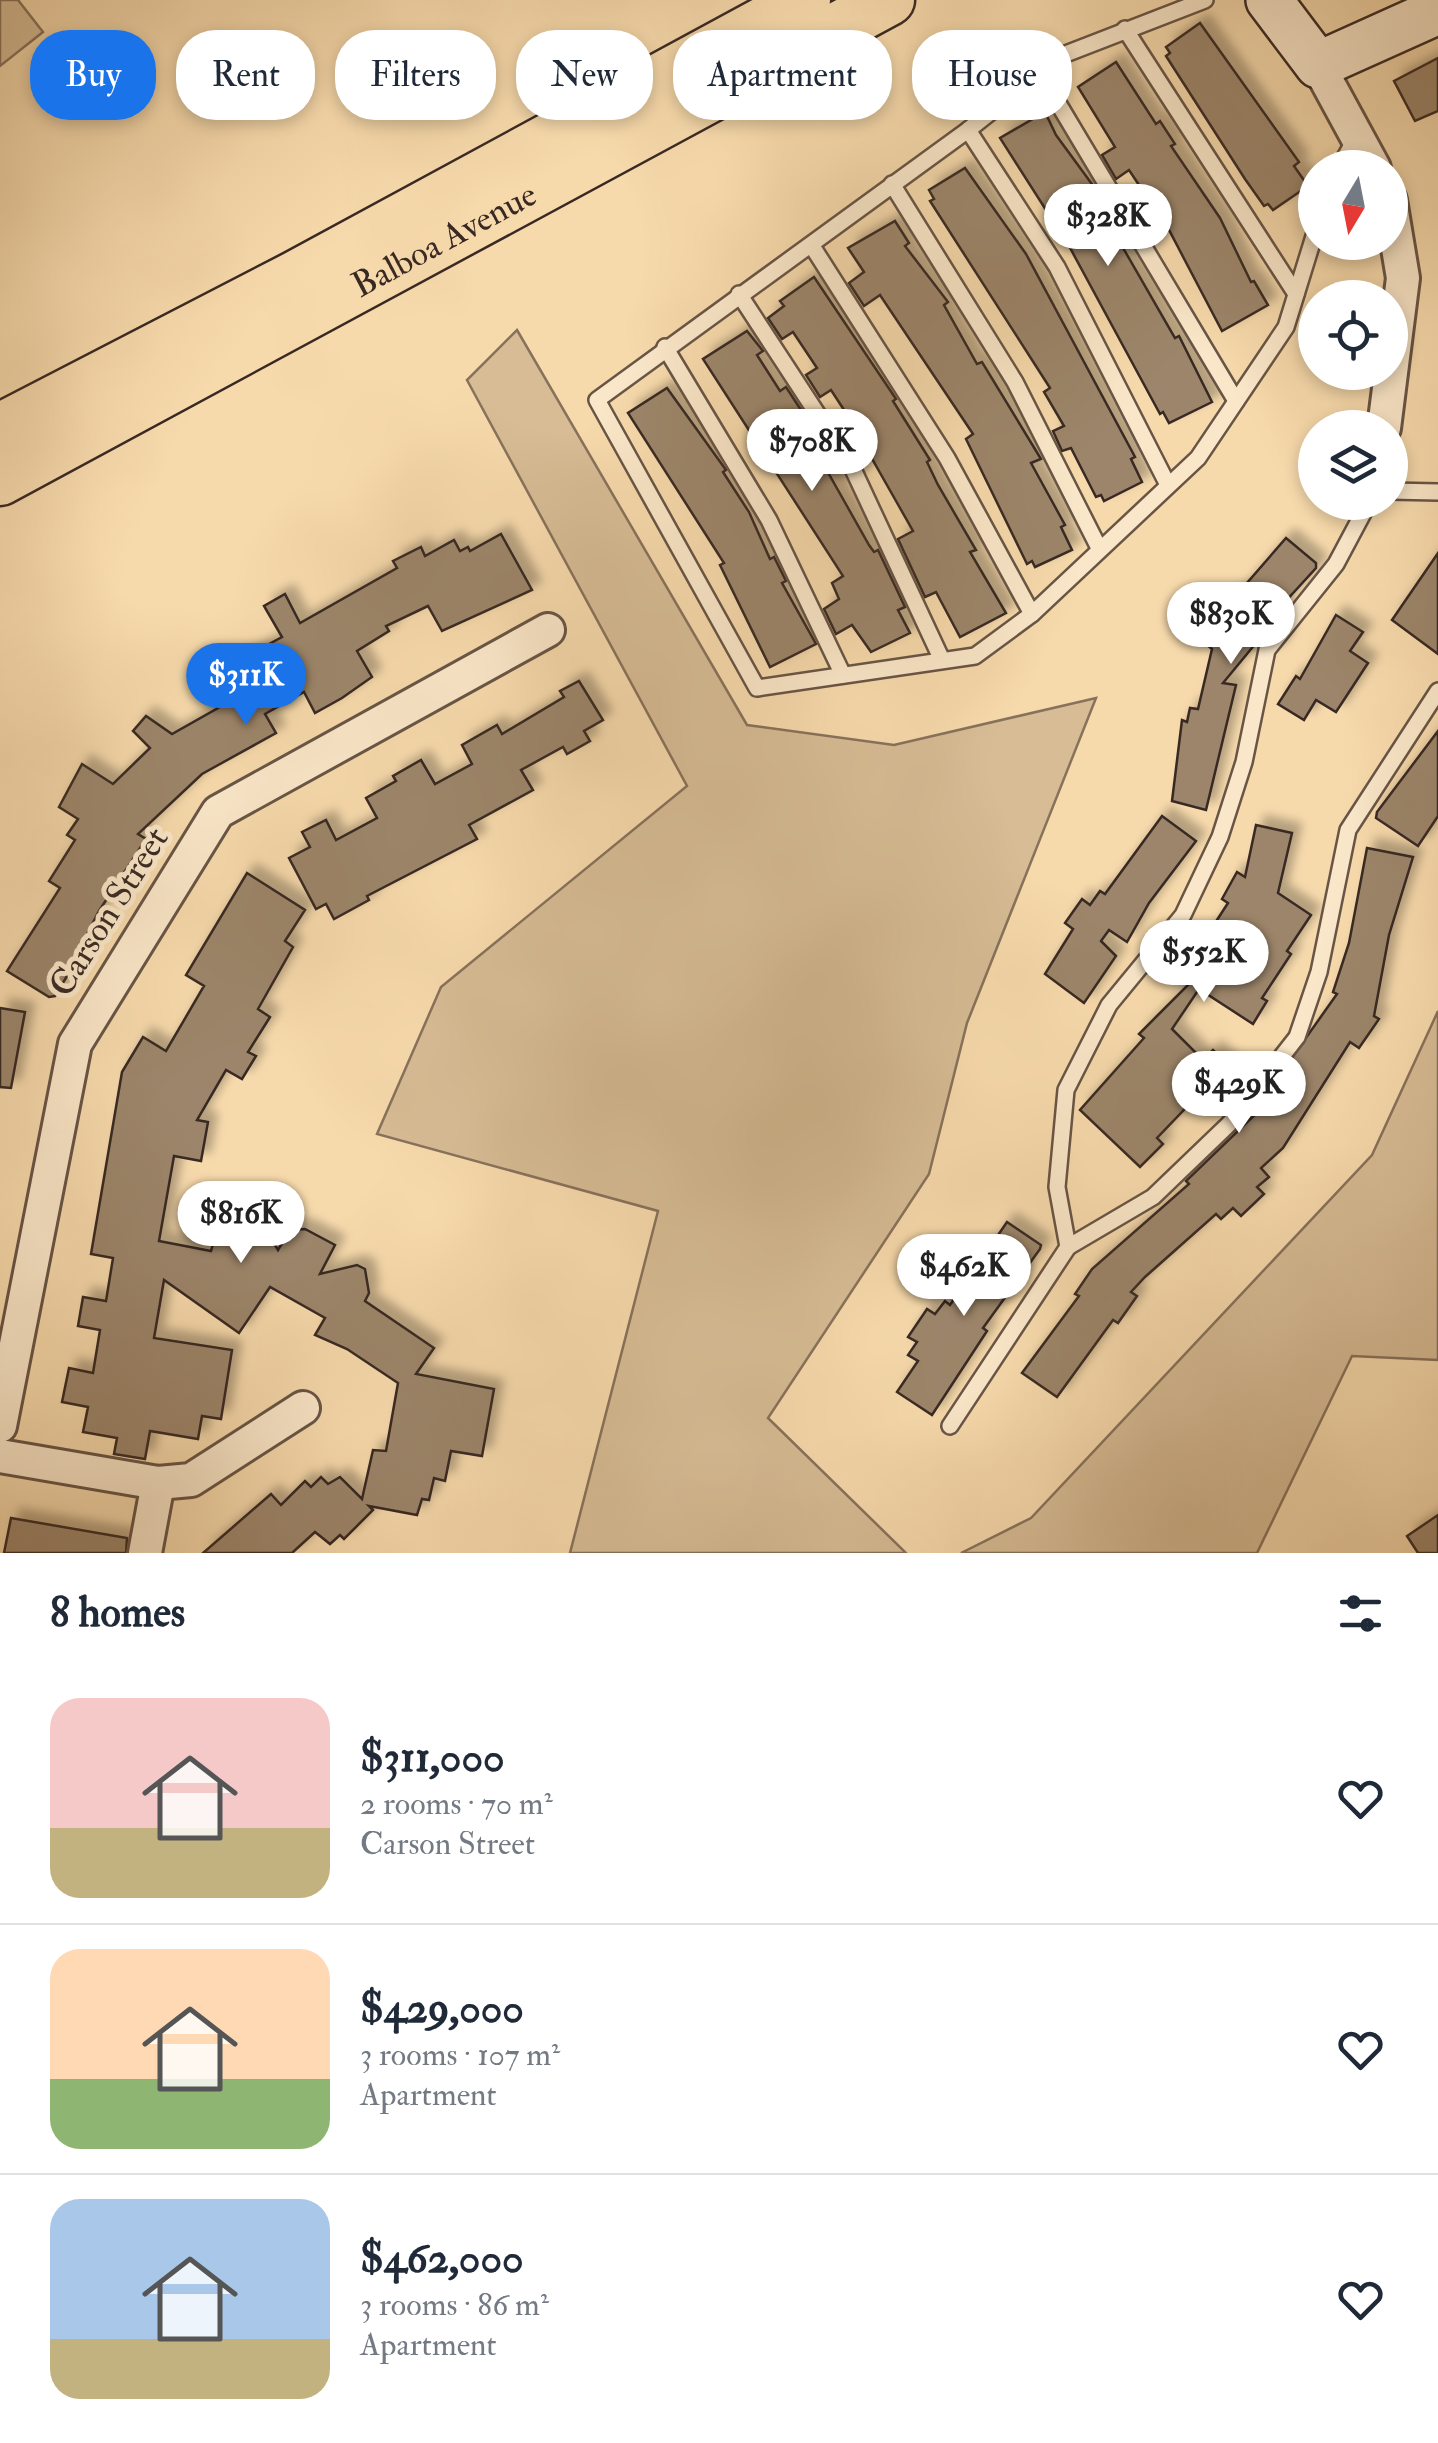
<!DOCTYPE html>
<meta charset="utf-8">
<style>
body{margin:0;font-family:"IM FELL Double Pica",serif;background:#f6f6f7;color:#1f2937;height:100vh;display:flex;flex-direction:column;font-size:38px;white-space:nowrap}
*{box-sizing:border-box;margin:0}
p{font-size:32px;color:#747a83}
.icon{flex:none;width:55px;height:55px;fill:none;stroke:currentColor;stroke-width:2;stroke-linecap:round;stroke-linejoin:round}
.map{position:relative;height:1553px;overflow:hidden}
.drawer{display:flex;flex-direction:column;background:#fff;flex:1}
.drawer>*{flex:none}
.banner{position:absolute;left:30px;top:30px;width:1380px;height:90px;display:flex;gap:20px}
.needle{width:65px;rotate:190deg}
.fabs{position:absolute;left:1298px;top:150px;display:grid;gap:20px}
.fabs a{display:grid;place-items:center;width:110px;height:110px;border-radius:50%;background:#fff;box-shadow:0 5px 15px #0003;font-size:50px}
.price{position:absolute;translate:-50% -85px;padding:0 22px;border-radius:35px;background:#fff;color:#222;font-size:32px;line-height:65px;filter:drop-shadow(0 2px 5px #0008)}
.price::after{content:'';position:absolute;left:50%;top:60px;width:30px;height:22px;margin-left:-15px;background:inherit;clip-path:polygon(0 0,100% 0,50% 100%)}
.price.selected{background:#1a73e8;color:#fff}
ul{padding:0;list-style:none}
li{display:flex;align-items:center;gap:30px;height:250px;padding:0 50px}
li+li{border-top:2px solid #e0e1e3}
li span{display:grid;place-items:center;flex:none;width:280px;height:200px;border-radius:30px;color:#555}
li>.icon{margin-inline-start:auto}
span .icon{width:120px;height:120px;fill:#fffc;stroke-width:1}
li b{font-size:42px}
h2{display:flex;justify-content:space-between;align-items:center;height:120px;padding:0 50px;font-size:42px}
.pill{padding:0 35px;border-radius:40px;background:#fff;box-shadow:0 5px 15px #0003;font-size:35px;line-height:90px}
.pill.selected{background:#1a73e8;color:#fff}
.map>svg:first-child{display:block}
.green{fill:#d7bc95;stroke:#88725c;stroke-width:2.5}
.building{fill:#9c856b;stroke:#392924;stroke-width:2.5;filter:url(#shadow)}
.lines{fill:none;stroke-linecap:round;stroke-linejoin:round}
.lane-casing{stroke:#685546;stroke-width:20}
.street-casing{stroke:#685546;stroke-width:38}
.secondary-casing{stroke:#392924;stroke-width:50}
.primary-casing{stroke:#392924;stroke-width:55}
.lane{stroke:#fae7c9;stroke-width:15}
.street{stroke:#fae7c9;stroke-width:32}
.secondary{stroke:#fae7c9;stroke-width:45}
.primary{stroke:#f7daac;stroke-width:50}
.labels{text-anchor:middle;dominant-baseline:central;stroke-width:10;stroke-linejoin:round;paint-order:stroke}
.street-label{font-size:35px;fill:#392924;stroke:#fae7c9}
</style>
<div class="map">
<svg width="1438" height="1553" viewBox="0 0 1438 1553">
<defs>
<filter id="shadow"><feDropShadow dx="9" dy="-9" stdDeviation="5" flood-color="#0004"/></filter>
</defs>
<rect width="100%" height="100%" fill="#f7daac"/>
<filter id="stains"><feTurbulence type="fractalNoise" baseFrequency=".002" numOctaves="4"/><feColorMatrix values="0 0 0 0 .2 0 0 0 0 .09 0 0 0 0 .02 0 0 0 .5 -.17"/></filter>
<radialGradient id="worn" r=".72"><stop offset=".6" stop-color="#630" stop-opacity="0"/><stop offset="1" stop-color="#630" stop-opacity=".3"/></radialGradient>
<!-- green -->
<g class="green">
<path d="M0,0H18L43,32L0,66Z"/>
<path d="M517,330L747,725L894,745L1096,698L967,1023L929,1174L768,1418L906,1553H570L658,1211L377,1134L441,987L687,786L467,380Z"/>
<path d="M1438,1011V1360L1352,1356L1257,1553H961L1031,1518L1372,1155Z"/>
</g>
<!-- building -->
<g class="building">
<path d="M1200,23L1299,162L1294,166L1308,186L1273,210L1268,204L1264,206L1245,179L1166,56L1170,53L1166,47Z"/>
<path d="M1438,58V111L1415,121L1394,81Z"/>
<path d="M1116,62L1156,124L1160,121L1175,144L1171,146L1220,218L1251,282L1254,281L1268,305L1222,331L1169,230L1129,170L1116,179L1102,155L1115,147L1078,87Z"/>
<path d="M1045,112L1056,135L1097,191L1092,194L1175,338L1179,336L1212,402L1169,423L1163,412L1160,414L1069,246L1000,138Z"/>
<path d="M965,168L1026,254L1135,457L1131,459L1142,482L1104,501L1101,495L1096,497L1071,448L1062,451L1053,431L1064,426L1044,392L1050,388L930,201L934,199L929,190Z"/>
<path d="M895,221L909,243L905,246L948,302L944,305L977,364L982,362L1041,459L1031,463L1065,525L1061,527L1072,550L1035,567L1032,561L1027,564L966,439L973,434L880,295L864,306L849,283L864,272L848,248Z"/>
<path d="M814,277L896,399L893,401L930,460L927,462L938,485L976,550L970,552L1006,613L960,637L936,592L925,597L898,539L913,531L846,413L831,390L820,397L806,375L817,368L793,332L782,339L768,318L784,306L780,301Z"/>
<path d="M747,331L763,351L757,355L780,391L786,387L801,410L795,414L869,545L874,552L878,550L905,607L898,610L910,633L871,652L852,625L836,634L824,609L839,599L832,583L843,576L703,359Z"/>
<path d="M667,388L726,470L723,472L749,512L770,559L774,557L786,581L782,583L816,644L770,667L720,565L724,563L628,413Z"/>
<path d="M501,534L532,590L442,631L428,606L386,626L389,631L357,651L372,677L342,698L315,713L304,692L265,714L276,733L202,774L138,834L146,839L99,911L82,944L84,948L55,996L49,997L7,971L60,888L49,881L75,840L67,835L78,819L59,807L82,764L113,784L150,748L133,731L146,716L172,734L218,708L211,696L253,672L245,657L282,637L264,606L285,594L300,623L397,568L393,561L421,547L425,556L454,540L460,551L468,547L470,551Z"/>
<path d="M1286,538L1316,563V568L1251,639L1256,643L1223,683L1236,685L1206,810L1172,801L1182,720L1187,722L1190,708L1198,709L1212,649L1195,635L1216,610L1220,614Z"/>
<path d="M1438,553V654L1392,620Z"/>
<path d="M1336,615L1363,632L1350,651L1368,663L1336,712L1316,700L1304,720L1278,704L1296,676L1300,679Z"/>
<path d="M579,681L603,720L584,731L590,741L567,754L563,747L521,770L533,790L469,825L477,839L367,896L369,900L334,919L326,904L316,909L289,858L310,847L302,832L326,820L336,840L377,818L366,798L396,781L393,776L421,760L435,784L472,764L462,745L497,725L502,734L564,697L560,691Z"/>
<path d="M1438,731V816L1418,846L1376,818L1377,812Z"/>
<path d="M1162,816L1196,841L1149,903L1127,942L1109,930L1101,941L1116,956L1084,1003L1045,974L1073,929L1065,923L1082,899L1090,905L1100,891L1105,894Z"/>
<path d="M1256,825L1292,833L1278,893L1311,915L1287,951L1291,954L1262,998L1267,1001L1253,1024L1199,989L1172,1029L1203,1060L1213,1050L1234,1070L1212,1093L1206,1087L1157,1138L1163,1144L1140,1167L1080,1110L1144,1038L1139,1034L1190,983L1180,977L1228,903L1222,899L1237,872L1245,877Z"/>
<path d="M1367,848L1413,857L1389,935L1374,1016L1379,1019L1359,1048L1350,1042L1283,1148L1261,1168L1269,1177L1257,1187L1264,1194L1241,1216L1233,1208L1221,1219L1216,1214L1145,1277L1131,1292L1137,1296L1118,1323L1113,1320L1057,1397L1022,1373L1079,1296L1075,1294L1092,1269L1189,1184L1186,1181L1269,1101L1264,1097L1337,994L1333,992L1349,943Z"/>
<path d="M247,873L305,910L285,941L293,947L258,1009L270,1017L248,1052L256,1056L242,1079L226,1070L197,1120L208,1122L201,1161L174,1156L159,1241L211,1251L224,1204L258,1217L278,1250L290,1230L305,1229L335,1245L320,1274L357,1265L365,1269L369,1293L365,1301L434,1348L416,1374L494,1389L482,1456L451,1451L445,1481L434,1478L429,1500L422,1499L417,1515L369,1506L373,1510L344,1539L340,1535L330,1544L315,1532L292,1553H203L271,1494L281,1505L305,1481L311,1487L321,1477L328,1484L340,1477L362,1499L373,1450L386,1451L398,1383L347,1349L315,1335L325,1318L270,1287L239,1333L164,1280L154,1338L232,1350L221,1419L202,1416L198,1439L150,1431L145,1459L114,1454L117,1438L83,1432L88,1407L62,1402L69,1368L93,1373L100,1330L78,1326L83,1297L106,1301L113,1258L91,1254L122,1072L143,1037L166,1051L204,986L186,975Z"/>
<path d="M0,1008L25,1012L11,1088L0,1087Z"/>
<path d="M1007,1222L1041,1245L1040,1249L983,1328L987,1331L932,1415L897,1392L918,1361L908,1355L917,1342L908,1337L927,1309L935,1314L945,1301L950,1305Z"/>
<path d="M1438,1515V1553H1418L1407,1536Z"/>
<path d="M11,1518L127,1538L126,1553H4Z"/>
</g>
<g class="lines">
<!-- lane casing -->
<g class="lane-casing">
<g id="lane">
<path d="M1205,0L1063,55L968,130L597,400L757,688L975,656L1032,614L1198,458L1286,327L1315,233"/>
<path d="M1125,29L1296,294"/>
<path d="M1040,73L1236,401"/>
<path d="M968,130L1057,267L1168,485"/>
<path d="M1339,168L1356,138"/>
<path d="M892,184L1015,382L1099,548"/>
<path d="M812,246L947,458L1032,614"/>
<path d="M739,294L852,467L942,660"/>
<path d="M665,347L769,520L843,675"/>
<path d="M1390,491L1438,492"/>
<path d="M1068,1247L1153,1197L1229,1124L1297,1037L1319,972L1348,830L1438,691"/>
<path d="M950,1426L1068,1247L1057,1187L1066,1090L1109,1005L1183,915L1220,837L1244,762L1267,650L1336,564L1369,502"/>
</g>
</g>
<!-- street casing -->
<g class="street-casing">
<g id="street">
<path d="M1318,65L1374,168"/>
<path d="M1384,428L1403,278L1390,200"/>
<path d="M0,1426L75,1044L218,812L548,630"/>
<path d="M0,1456L158,1483L191,1480L303,1408"/>
<path d="M145,1553L158,1483"/>
</g>
</g>
<!-- secondary casing -->
<g class="secondary-casing">
<path id="secondary" d="M1269,0L1318,65L1438,11"/>
</g>
<!-- primary casing -->
<g class="primary-casing">
<g id="primary">
<path d="M0,429L296,276L805,0"/>
<path id="s1" d="M0,480L889,0"/>
</g>
</g>
<!-- lane -->
<use href="#lane" class="lane"/>
<!-- street -->
<use href="#street" class="street"/>
<!-- secondary -->
<use href="#secondary" class="secondary"/>
<!-- primary -->
<use href="#primary" class="primary"/>
</g>
<g class="labels">
<!-- street labels -->
<g class="street-label">
<text stroke="none"><textPath href="#s1" startOffset="505">Balboa Avenue</textPath></text>
<text transform="translate(109 912) rotate(-58)">Carson Street</text>
</g>
</g>
<rect width="100%" height="100%" filter="url(#stains)"/>
<rect width="100%" height="100%" fill="url(#worn)"/>
</svg>
<div class="fabs">
<a><svg class="needle" viewBox="-14 -14 28 28"><path d="M0-13l5 13h-10z" fill="#e53935"/><path d="M0 13l5-13h-10z" fill="#747a83"/></svg></a>
<a><svg class="icon" aria-label="locate" viewBox="0 0 24 24"><circle cx="12" cy="12" r="6"/><path d="M12 2v4M12 18v4M2 12h4M18 12h4"/></svg></a>
<a><svg class="icon" aria-label="layers" viewBox="0 0 24 24"><path d="M12 4l9 5-9 5-9-5zM3 14l9 5 9-5"/></svg></a>
</div>
<b class="price" style="left:1108px;top:269px">$328K</b>
<b class="price" style="left:812px;top:494px">$708K</b>
<b class="price" style="left:1231px;top:667px">$830K</b>
<b class="price selected" style="left:246px;top:728px">$311K</b>
<b class="price" style="left:1204px;top:1005px">$552K</b>
<b class="price" style="left:1239px;top:1136px">$429K</b>
<b class="price" style="left:241px;top:1266px">$816K</b>
<b class="price" style="left:964px;top:1319px">$462K</b>
<div class="banner">
<a class="pill selected">Buy</a>
<a class="pill">Rent</a>
<a class="pill">Filters</a>
<a class="pill">New</a>
<a class="pill">Apartment</a>
<a class="pill">House</a>
</div>
</div>
<section class="drawer">
<h2>8 homes<svg class="icon" aria-label="filters" viewBox="0 0 24 24"><path d="M4 7h16M4 17h16"/><circle cx="9" cy="7" r="2"/><circle cx="15" cy="17" r="2"/></svg></h2>
<ul>
<li><span style="background:linear-gradient(#f6c9c9 65%,#c2b280 0)"><svg class="icon" aria-label="home" viewBox="0 0 24 24"><path d="M3 11l9-7 9 7M6 9v11h12V9"/></svg></span><div><b>$311,000</b><p>2 rooms · 70 m²</p><p>Carson Street</p></div><svg class="icon" aria-label="heart" viewBox="0 0 24 24"><path d="M12 20l-8-8c-3-5 5-10 8-4 3-6 11-1 8 4z"/></svg></li>
<li><span style="background:linear-gradient(#ffd9b3 65%,#8fb573 0)"><svg class="icon" aria-label="home" viewBox="0 0 24 24"><path d="M3 11l9-7 9 7M6 9v11h12V9"/></svg></span><div><b>$429,000</b><p>3 rooms · 107 m²</p><p>Apartment</p></div><svg class="icon" aria-label="heart" viewBox="0 0 24 24"><path d="M12 20l-8-8c-3-5 5-10 8-4 3-6 11-1 8 4z"/></svg></li>
<li><span style="background:linear-gradient(#a9c7e8 70%,#c2b280 0)"><svg class="icon" aria-label="home" viewBox="0 0 24 24"><path d="M3 11l9-7 9 7M6 9v11h12V9"/></svg></span><div><b>$462,000</b><p>3 rooms · 86 m²</p><p>Apartment</p></div><svg class="icon" aria-label="heart" viewBox="0 0 24 24"><path d="M12 20l-8-8c-3-5 5-10 8-4 3-6 11-1 8 4z"/></svg></li>
</ul>
</section>
